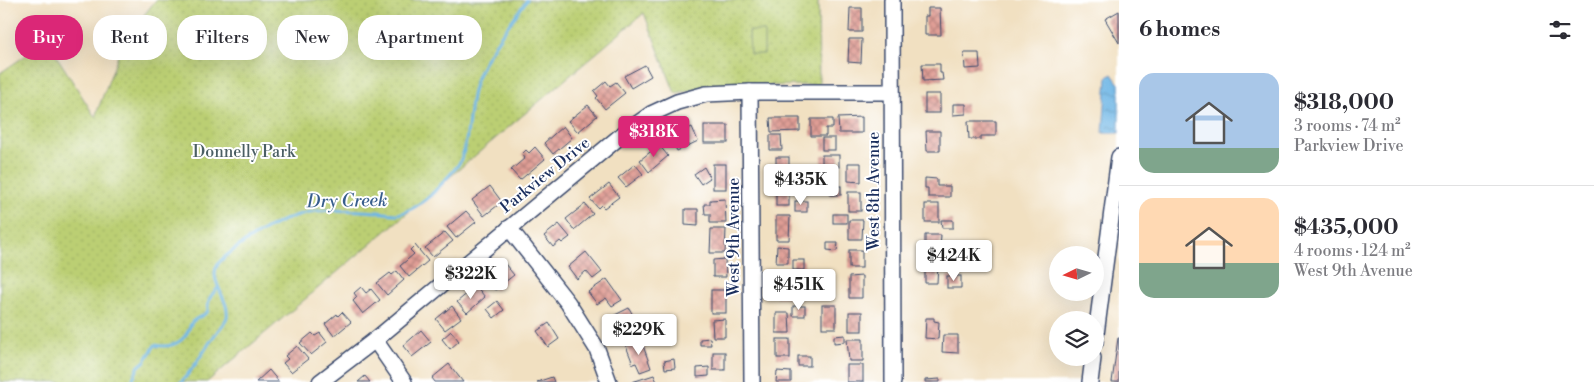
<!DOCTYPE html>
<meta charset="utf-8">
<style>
body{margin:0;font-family:"Libre Bodoni",serif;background:#f7f7f7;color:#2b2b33;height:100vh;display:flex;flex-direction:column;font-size:19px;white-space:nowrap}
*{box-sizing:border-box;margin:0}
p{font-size:16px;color:#7c7c81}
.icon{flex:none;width:28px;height:28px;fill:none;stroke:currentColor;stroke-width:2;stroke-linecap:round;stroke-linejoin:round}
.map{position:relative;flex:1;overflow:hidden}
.sheet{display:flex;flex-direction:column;background:#fff;width:475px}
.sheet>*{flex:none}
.top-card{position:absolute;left:15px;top:15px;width:475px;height:45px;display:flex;gap:10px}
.needle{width:32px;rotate:265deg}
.fabs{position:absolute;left:1049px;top:246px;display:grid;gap:10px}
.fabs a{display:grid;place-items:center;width:55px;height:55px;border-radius:50%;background:#fff;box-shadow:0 5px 20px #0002;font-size:25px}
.price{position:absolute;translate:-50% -42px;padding:0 11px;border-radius:5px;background:#fff;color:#222;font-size:16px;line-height:32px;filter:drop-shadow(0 1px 2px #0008)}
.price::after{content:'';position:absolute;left:50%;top:30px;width:15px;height:11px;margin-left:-8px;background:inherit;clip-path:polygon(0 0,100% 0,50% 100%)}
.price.active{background:#db2777;color:#fff}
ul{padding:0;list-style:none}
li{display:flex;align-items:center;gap:15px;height:125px;padding:0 20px}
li+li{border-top:1px solid #e1e1e2}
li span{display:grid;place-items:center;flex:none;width:140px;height:100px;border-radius:15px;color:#555}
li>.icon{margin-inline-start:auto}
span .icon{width:60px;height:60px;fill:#fffc;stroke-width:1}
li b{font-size:21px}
h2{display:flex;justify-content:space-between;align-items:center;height:60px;padding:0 20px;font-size:21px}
.chip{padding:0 18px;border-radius:20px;background:#fff;box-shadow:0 5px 20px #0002;font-size:18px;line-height:45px}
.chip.active{background:#db2777;color:#fff}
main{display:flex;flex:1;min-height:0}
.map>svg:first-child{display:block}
.grass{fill:url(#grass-dots);stroke:#6b7f68}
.pitch{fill:#bbcf73;stroke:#6b7f68}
.water{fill:url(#water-ripples);stroke:#4472a2}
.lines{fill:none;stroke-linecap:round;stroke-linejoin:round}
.stream{stroke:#6eb6e5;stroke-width:3}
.building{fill:url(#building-cross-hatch)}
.minor-casing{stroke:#3b4a6d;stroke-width:18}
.minor{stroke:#fff;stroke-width:15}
.labels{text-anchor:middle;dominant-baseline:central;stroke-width:4;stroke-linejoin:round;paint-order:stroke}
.park-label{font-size:16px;fill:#4b5f64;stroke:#fff}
.street-label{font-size:16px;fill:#1b2f5e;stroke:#fff}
.water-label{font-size:18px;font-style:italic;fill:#385e8d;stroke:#fff}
</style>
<main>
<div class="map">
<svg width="1119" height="382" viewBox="0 0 1119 382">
<defs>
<pattern id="grass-dots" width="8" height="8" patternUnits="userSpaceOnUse" patternTransform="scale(1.25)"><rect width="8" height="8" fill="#bbcf73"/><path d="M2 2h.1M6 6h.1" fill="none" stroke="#a0b266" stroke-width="1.8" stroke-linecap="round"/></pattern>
<pattern id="water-ripples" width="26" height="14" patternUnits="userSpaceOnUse" patternTransform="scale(1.25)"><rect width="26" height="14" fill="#6eb6e5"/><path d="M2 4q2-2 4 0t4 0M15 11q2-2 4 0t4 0" fill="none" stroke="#5a94bd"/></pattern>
<pattern id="building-cross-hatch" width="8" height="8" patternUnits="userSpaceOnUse" patternTransform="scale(1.25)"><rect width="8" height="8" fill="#e09e95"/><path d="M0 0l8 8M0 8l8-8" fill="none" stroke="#b5817d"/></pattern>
</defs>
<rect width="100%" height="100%" fill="#fff"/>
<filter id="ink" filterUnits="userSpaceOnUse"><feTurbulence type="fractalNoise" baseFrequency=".02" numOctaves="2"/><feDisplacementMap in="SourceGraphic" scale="10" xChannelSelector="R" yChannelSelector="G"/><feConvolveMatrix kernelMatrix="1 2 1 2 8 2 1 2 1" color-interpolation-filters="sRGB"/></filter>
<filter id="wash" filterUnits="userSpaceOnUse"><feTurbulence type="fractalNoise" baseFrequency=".0096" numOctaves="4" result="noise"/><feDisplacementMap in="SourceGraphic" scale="20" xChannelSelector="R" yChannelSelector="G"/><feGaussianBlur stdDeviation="1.12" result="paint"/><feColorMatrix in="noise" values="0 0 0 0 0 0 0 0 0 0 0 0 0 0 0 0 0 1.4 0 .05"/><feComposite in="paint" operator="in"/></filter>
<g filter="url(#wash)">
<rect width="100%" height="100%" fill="#f1e0c1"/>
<!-- grass -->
<path class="grass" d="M156,0H818L819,85L716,86L675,93L644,13L207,382H0V73L47,41L95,117L124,40Z"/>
<!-- pitch -->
<path class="pitch" d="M749,31H764V54H750Z"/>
<!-- water -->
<path class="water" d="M1112,74L1119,84V133H1103L1107,77Z"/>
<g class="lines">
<!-- stream -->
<g class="stream">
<path d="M133,378L139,366L145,361L155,345C167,348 180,345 187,333C189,330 190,325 192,322C196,317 203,317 208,311C207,300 211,295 218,288"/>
<path d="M181,382C194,369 203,352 214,336C218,330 225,324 227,317C230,299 207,280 218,264C222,257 241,245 248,240C268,227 293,213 317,211C337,209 358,211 378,212C384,213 391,214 397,214C408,213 421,203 430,196C436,190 456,169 460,162C472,133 466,101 479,73C491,46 510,24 527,0"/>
</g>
</g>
<g id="blocks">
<!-- building -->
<g class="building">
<path d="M850,8H862V32H849Z"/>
<path d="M928,8H940L941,35H925V16H928Z"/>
<path d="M1119,11V43L1105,19Z"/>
<path d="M849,39H862L861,63L848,62Z"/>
<path d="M964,53H979L980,68L965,69Z"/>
<path d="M922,64H940V73H942L943,80L923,81Z"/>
<path d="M645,65L651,76L631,88L624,76Z"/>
<path d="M606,81L610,86L616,82L625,93L605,109L596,98L598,96L594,91Z"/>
<rect x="925" y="94" width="15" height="19"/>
<path d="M953,104H966V114L953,115Z"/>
<path d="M588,105L597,116L578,132L568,121Z"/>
<path d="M862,117V133H839L838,118Z"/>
<path d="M770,118H800V131L771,132Z"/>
<path d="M811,119H833V128H826V136H811Z"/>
<path d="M968,121H996V136H981V139H969Z"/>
<rect x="704" y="125" width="24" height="18"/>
<path d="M563,126L572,138L553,154L544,143Z"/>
<path d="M692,127L698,141L677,151L670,137Z"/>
<path d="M926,131H940V151H927Z"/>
<path d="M770,135H781L782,150H770Z"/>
<rect x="822" y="138" width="13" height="12"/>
<path d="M659,145L668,156L649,172L640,160Z"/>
<path d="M535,147L545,159L520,180L511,170L525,158L522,154L526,150L529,153Z"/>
<rect x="822" y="155" width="17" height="12"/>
<rect x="776" y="157" width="13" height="20"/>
<path d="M848,163H861V182L848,181Z"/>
<path d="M635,164L643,174L626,187L618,178Z"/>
<rect x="713" y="164" width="13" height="25"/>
<path d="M704,167L710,178L701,184L694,174Z"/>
<path d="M798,172H809L810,182L798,183Z"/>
<path d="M925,178L937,179V186H950V197H928V188H925Z"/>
<path d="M609,184L619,197L604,208L601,205L598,208L590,199Z"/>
<path d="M490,186L502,202L484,216L472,200Z"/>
<rect x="830" y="186" width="11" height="9"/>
<rect x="776" y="187" width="13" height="19"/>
<rect x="848" y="192" width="13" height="19"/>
<path d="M725,199L726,223H710V214H705L704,204H710V200Z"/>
<rect x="795" y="201" width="12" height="11"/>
<path d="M585,204L593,214L574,230L566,219Z"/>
<rect x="925" y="204" width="14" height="18"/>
<path d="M685,209H698V226L685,225Z"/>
<path d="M466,211L476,222L456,238L447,227Z"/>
<rect x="833" y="214" width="14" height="9"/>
<path d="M776,216H790L789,240H776Z"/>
<path d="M849,220H863L862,239H849Z"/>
<path d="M941,220H953V228H942Z"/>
<path d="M559,224L570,237L562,243L560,241L553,247L544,236Z"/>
<path d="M711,229H726L725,253H710Z"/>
<path d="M445,232L453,241L433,257L425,248Z"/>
<path d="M925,235H941L940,248H925Z"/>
<path d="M827,243H838L837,251L827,250Z"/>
<path d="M415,245L428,261L409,277L400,266L414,254L410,250Z"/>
<path d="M777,246L788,247V263H776Z"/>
<rect x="849" y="250" width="13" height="18"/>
<path d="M586,252L602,272L593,279L586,271L577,279L568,267Z"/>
<path d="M725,259L726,277H713V260Z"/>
<rect x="793" y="260" width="11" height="10"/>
<path d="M505,264L514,275L495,290L486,279Z"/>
<path d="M925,264H938L937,283H925Z"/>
<path d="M397,271L404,280L387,295L377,283L390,273L392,275Z"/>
<path d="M777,274H791V297H776Z"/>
<path d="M862,276V298H849V277Z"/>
<rect x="947" y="276" width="14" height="12"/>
<path d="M607,279L622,300L612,306L606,298L597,304L588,292Z"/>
<path d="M476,286L485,297L467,313L457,302Z"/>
<path d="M361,287L366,293L371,289L380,300L363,314L353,301L357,297L354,293Z"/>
<rect x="711" y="290" width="15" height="23"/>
<path d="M497,301L504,310L494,318L487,309Z"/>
<rect x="822" y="305" width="14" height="23"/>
<path d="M452,306L461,318L445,330L436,319Z"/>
<rect x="793" y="306" width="12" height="10"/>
<path d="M629,308L635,319L633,320L639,332L628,337L623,328L614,332L607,319Z"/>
<path d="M342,312L351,322L334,336L325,324L337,314L338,316Z"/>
<rect x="849" y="312" width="13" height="19"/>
<path d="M776,313H789L790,333H776Z"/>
<path d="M926,318H934V321L939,322L938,339L925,338Z"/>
<path d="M725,319V337H713L712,320Z"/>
<path d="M549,323L559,339L548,347L537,331Z"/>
<path d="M421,330L431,342L412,357L403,346Z"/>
<path d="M451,331L459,341L450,349L442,339Z"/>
<path d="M312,333L315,336L320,333L327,342L311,355L300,343Z"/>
<path d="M845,335V342L834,343V336Z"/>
<path d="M943,335H958V353L942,352Z"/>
<path d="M710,338L711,345H700V339Z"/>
<path d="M1118,338H1119V382H1112Z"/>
<rect x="777" y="339" width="13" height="19"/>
<path d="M847,339H863V361H849Z"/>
<path d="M641,340L651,368L640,372L636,363L633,364L626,346Z"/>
<path d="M297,346L308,359L291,372L283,363L288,359L285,356Z"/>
<rect x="713" y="352" width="12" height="18"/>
<rect x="798" y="356" width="12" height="10"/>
<path d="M674,359L675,368L665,369L664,361Z"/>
<path d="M449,364L463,382H435L432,378Z"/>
<rect x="847" y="365" width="16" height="17"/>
<path d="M709,367V376L697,377V368Z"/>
<path d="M269,370L279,382H256Z"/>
<path d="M777,371L791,372V382H776Z"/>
<path d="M654,375L657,382H632Z"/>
<path d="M365,376L370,382H358Z"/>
<path d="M552,377L554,382H537Z"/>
<path d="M940,379V382H925V380Z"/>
</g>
</g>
</g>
<g filter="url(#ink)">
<use href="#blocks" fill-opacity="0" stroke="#3b4a6d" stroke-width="1"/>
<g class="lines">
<!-- minor casing -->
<g class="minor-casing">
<g id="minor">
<path d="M892,0L893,382"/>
<path d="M750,92L752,382"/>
<path d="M509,228L568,303L597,349L609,382"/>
<path d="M375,340L404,382"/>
<path d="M1095,342L1119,157"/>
<path d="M320,382L375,340L623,134L651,114L677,102L706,94L750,92H891"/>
<path d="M1090,382L1093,358"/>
</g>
</g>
<!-- minor -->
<use href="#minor" class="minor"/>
</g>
</g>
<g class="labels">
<!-- park labels -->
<g class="park-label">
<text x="244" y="152">Donnelly Park</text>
</g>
<!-- street labels -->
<g class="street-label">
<text transform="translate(545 175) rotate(-39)">Parkview Drive</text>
<text transform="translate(874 191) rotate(-90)">West 8th Avenue</text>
<text transform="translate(734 237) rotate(-90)">West 9th Avenue</text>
</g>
<!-- water labels -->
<g class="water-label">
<text transform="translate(347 201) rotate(-1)">Dry Creek</text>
</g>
</g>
</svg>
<div class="fabs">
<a><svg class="needle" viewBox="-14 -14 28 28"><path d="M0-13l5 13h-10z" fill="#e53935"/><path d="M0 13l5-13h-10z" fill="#7c7c81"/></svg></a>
<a><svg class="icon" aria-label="layers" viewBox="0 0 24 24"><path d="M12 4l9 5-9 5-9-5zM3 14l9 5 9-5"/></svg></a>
</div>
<b class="price active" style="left:654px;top:158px">$318K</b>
<b class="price" style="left:801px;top:206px">$435K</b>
<b class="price" style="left:954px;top:282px">$424K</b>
<b class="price" style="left:471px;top:300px">$322K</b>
<b class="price" style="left:799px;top:311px">$451K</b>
<b class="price" style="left:639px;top:356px">$229K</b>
<div class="top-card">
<a class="chip active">Buy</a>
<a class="chip">Rent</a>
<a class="chip">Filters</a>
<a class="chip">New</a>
<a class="chip">Apartment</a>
</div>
</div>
<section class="sheet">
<h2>6 homes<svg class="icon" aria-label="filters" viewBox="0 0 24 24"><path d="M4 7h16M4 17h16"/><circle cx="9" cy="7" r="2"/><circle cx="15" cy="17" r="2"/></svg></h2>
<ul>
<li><span style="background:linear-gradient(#a9c7e8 75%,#7fa58c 0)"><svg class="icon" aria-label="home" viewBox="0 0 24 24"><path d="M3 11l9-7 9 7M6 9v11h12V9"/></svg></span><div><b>$318,000</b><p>3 rooms · 74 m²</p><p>Parkview Drive</p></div></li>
<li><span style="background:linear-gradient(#ffd9b3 65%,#7fa58c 0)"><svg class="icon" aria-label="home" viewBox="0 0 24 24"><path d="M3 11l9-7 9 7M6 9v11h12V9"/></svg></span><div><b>$435,000</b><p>4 rooms · 124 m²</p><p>West 9th Avenue</p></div></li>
</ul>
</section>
</main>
